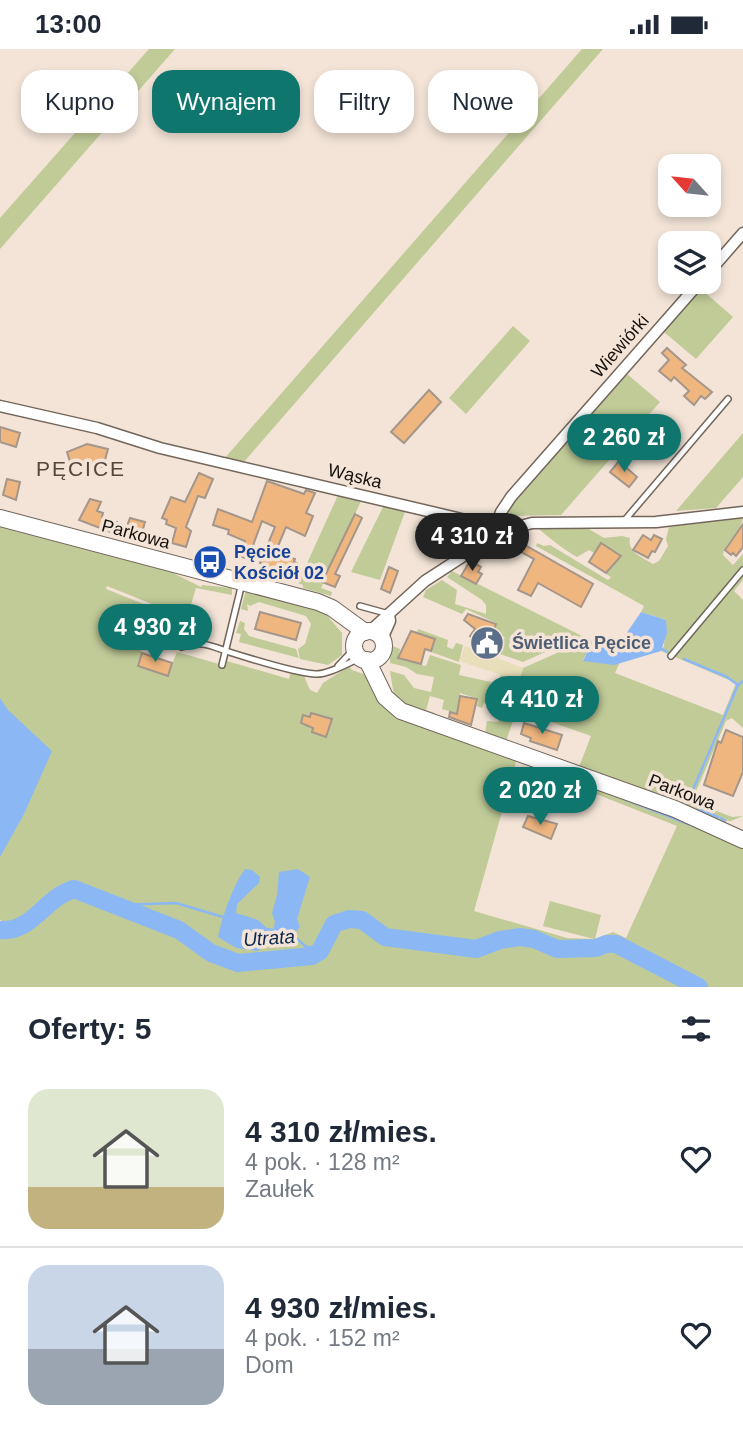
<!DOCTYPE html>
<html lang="pl">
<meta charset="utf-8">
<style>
body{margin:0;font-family:Arial,sans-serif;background:#f6f6f7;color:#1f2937;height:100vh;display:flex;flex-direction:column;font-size:26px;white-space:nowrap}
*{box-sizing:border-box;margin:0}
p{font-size:23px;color:#747a83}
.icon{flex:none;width:38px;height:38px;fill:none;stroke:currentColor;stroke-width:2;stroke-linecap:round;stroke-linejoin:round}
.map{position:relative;height:938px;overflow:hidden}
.side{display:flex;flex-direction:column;background:#fff;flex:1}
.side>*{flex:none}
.banner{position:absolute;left:21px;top:21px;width:702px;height:63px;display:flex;gap:14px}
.needle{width:46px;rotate:297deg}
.controls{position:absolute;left:658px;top:105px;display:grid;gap:14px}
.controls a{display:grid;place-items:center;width:63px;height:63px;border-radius:14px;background:#fff;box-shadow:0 4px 10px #0003;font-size:35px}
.price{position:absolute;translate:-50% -60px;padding:0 16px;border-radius:24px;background:#0f766e;color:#fff;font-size:23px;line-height:46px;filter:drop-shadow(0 2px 4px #0008)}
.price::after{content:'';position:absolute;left:50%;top:42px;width:21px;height:16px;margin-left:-10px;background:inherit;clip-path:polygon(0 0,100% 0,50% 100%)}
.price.selected{background:#222;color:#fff}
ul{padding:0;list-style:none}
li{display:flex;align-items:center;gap:21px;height:175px;padding:0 28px}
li+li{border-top:2px solid #e0e1e3}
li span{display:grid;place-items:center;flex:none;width:196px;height:140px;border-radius:21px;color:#555}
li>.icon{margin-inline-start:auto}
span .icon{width:84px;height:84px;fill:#fffc;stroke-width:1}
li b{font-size:30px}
h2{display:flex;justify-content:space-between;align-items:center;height:84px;padding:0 28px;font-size:30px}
.pill{padding:0 24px;border-radius:21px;background:#fff;box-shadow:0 4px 10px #0003;font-size:24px;line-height:63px}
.pill.selected{background:#0f766e;color:#fff}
.status{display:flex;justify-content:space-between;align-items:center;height:49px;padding:0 35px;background:#fff;direction:ltr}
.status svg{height:19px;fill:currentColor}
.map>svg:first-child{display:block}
.green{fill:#c0cb98}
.sand{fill:#e8deb9}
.water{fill:#8bb8f4}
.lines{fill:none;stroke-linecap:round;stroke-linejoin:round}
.stream{stroke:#8bb8f4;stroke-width:2.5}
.river{stroke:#8bb8f4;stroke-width:18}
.building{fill:#f0b67f;stroke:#a4968a;stroke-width:2}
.lane-casing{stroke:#72655a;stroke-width:8}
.street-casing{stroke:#72655a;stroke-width:13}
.secondary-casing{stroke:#72655a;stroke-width:18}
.lane{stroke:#fff;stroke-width:5}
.street{stroke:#fff;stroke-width:10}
.secondary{stroke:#fff;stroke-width:16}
.labels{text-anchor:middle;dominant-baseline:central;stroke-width:7;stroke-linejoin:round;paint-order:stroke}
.street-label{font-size:18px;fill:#16110c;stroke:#f3e4d7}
.transit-label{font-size:18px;font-weight:bold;fill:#164399;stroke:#f3e4d7;text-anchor:start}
.service-label{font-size:18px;font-weight:bold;fill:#4e5e75;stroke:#f3e4d7;text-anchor:start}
.water-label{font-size:19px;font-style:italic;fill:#0b294e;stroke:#f3e4d7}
.quarter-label{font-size:21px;letter-spacing:2px;fill:#53463c;stroke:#f3e4d7}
</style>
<div class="status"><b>13:00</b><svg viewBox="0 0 49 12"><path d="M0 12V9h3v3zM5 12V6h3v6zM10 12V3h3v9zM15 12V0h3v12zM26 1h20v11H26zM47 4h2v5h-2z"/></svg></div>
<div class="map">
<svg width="743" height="938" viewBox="0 0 743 938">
<rect width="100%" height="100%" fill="#f3e4d7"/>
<!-- green -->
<g class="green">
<path d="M149,0H175L0,200V169Z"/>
<path d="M582,0H603L243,414L224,410Z"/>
<path d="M701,240L733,268L696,310L664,283Z"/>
<path d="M513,277L530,292L466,365L449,349Z"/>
<path d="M627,325L660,353L561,466L512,467L508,461Z"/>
<path d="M743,384V428L716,459L676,462Z"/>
<path d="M339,444L362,450L321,539L332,543L331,547L303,539V536L298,534Z"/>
<path d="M384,456L406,460L380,531L351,523Z"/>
<path d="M743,469C740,484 725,494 723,506L733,516L743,505V531L734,542L743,551V679L732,669L726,672L692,752L732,768L743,767L731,772L720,771L579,718L591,687L517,661L506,692L485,685L487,672L498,673L505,661L484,654L482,659L477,657L478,650L460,644L458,654L467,656L463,666L442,660L444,651L430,647L426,661L435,664L434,666L408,658L394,647L390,622L404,626L414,639L431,643L434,628L417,625L406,618L390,614V596L400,600L398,610L426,617L430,606L461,616L459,626L491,633L485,649L489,651L492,643L505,647L507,639L497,635L501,626L519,632L523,619L557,604L554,599L523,613L494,603L505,589L495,580L496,574L466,560L462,565L423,548L426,541L442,531L457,541L455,555L486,565V556L482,551L447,528L452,522L592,592L583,611L620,613L615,624L723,666L736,634L661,602L664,597L666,571L641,563L644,557L536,497L537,494L544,497L550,496L608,531L611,528L606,525L621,506L601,494L594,504L589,501L577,508C563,500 552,491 540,481L541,479H587L604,489L622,487L630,489C627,503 642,508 653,515L659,512L668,497L666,490L669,478Z"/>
<path d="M0,478L171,523L201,538L202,536L232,539V546L196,539L187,569L107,537L106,540L186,572L179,595L140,583L133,598L142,602L137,618L167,627L177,603L226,617L227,612L289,630L291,622L304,627L310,641L317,644L323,634L349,617L352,621L366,626L380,648L514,708L516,713L474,862L567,889L594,890L543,877L550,852L601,866L595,890L613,883L626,889L677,777L543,724H531V714L673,765L743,796V938H0V884H8L0,870Z"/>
<path d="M246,541L324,563L342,584V606L328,616L300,610L298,600L305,595L311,575L306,567L259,553L250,557L247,555L248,562L241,560Z"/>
<path d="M240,572L245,574L244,580L249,587L296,600L299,609L239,593L241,585L236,584Z"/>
<path d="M418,580L448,591L447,598L453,600L456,594L463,596L459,613L431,603L435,590L417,584Z"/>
</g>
<!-- sand -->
<path class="sand" d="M465,597L523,619L519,632L459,612Z"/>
<!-- water -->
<g class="water">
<path d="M641,563L666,571L667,584L661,602L614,616L583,612L592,592L615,601Z"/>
<path d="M0,649L8,661L52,702L24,765L0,808Z"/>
<path d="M245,820L252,821L260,828L259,834L237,855L236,864L258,871L268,880L267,894L258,902L236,899L218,888C222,869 233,836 245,820Z"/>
<path d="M298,820L310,828L297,870L300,878L284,896L271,893L275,873L272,864L277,846L279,823Z"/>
</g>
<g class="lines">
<!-- stream -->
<g class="stream">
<path d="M662,600L667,603"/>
<path d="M684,610L727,628L738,636"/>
<path d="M624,750L696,778"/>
<path d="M688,752L695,754L700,761L718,768"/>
<path d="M686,757L738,636L743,632"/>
<path d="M721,769L725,772"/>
<path d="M118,856L176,854L223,868"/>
<path d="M268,880L273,881"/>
<path d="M294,887L305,897L320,902"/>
</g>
<!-- river -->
<path class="river" d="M0,881C32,884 45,848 74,840L179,881L211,904L238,914L312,907L320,902L334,875L349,870L362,871L385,888L476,900L500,891L520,888L534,890L557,900L596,899L606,895H616L699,938"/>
</g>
<!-- building -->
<g class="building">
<path d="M667,299L686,316L682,319L712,343L705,350L701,347L694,356L684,347L689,342L674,328L671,332L659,322L669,311L662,304Z"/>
<path d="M429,341L441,353L404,394L391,383Z"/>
<path d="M0,378L20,384L16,398L0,393Z"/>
<path d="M87,395L108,400L103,418L81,413L71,416L67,403Z"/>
<path d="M619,412L637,428L629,438L610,423Z"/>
<path d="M199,424L213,430L205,449L198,447L186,478L191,482L186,498L172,494L176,479L166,475L167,471L162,469L171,448L185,453Z"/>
<path d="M7,430L20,433L16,451L3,446Z"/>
<path d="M267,432L304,445L306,441L315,444L306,464L313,467L305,487L286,478L276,502L295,510L294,513L299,515L294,527L260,514L275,478L262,472L248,510L239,507L245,492L228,485L229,481L213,476L218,460L252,473Z"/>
<path d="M90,450L101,453L97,462L103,464L102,468L117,473L113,484L79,471Z"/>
<path d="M355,465L362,469L337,521L335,525L340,527L335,538L322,533Z"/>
<path d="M130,469L145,473L141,487L125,482Z"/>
<path d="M743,475V498L736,507L733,504L731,506L725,501Z"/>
<path d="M643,486L651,491L654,486L662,490L655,503L652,502L648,509L633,501Z"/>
<path d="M518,492L593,535L581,558L538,534L531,547L518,541L534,510L514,499Z"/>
<path d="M601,494L621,507L606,524L589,513Z"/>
<path d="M470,512L481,518L478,523L482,525L476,535L461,527Z"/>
<path d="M389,518L398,522L390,544L381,540Z"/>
<path d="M260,563L301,574L296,591L255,580Z"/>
<path d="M468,565L496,575L494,581L500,586L492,596L490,595L486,599L470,587L475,580L464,571Z"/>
<path d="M411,582L435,590L431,602L425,600L421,615L398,609Z"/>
<path d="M142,604L172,614L168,627L138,617Z"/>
<path d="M460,647L477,650L471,676L449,668L450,663L457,665Z"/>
<path d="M311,664L332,670L326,688L312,683L313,679L301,674L303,666L310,668Z"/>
<path d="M524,674L562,686L557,701L530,692L531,689L521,685Z"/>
<path d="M726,681L743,688V723L733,747L704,736L718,692L721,694Z"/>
<path d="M528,767L557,775L551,790L523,778Z"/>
</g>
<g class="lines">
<!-- lane casing -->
<g class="lane-casing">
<g id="lane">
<path d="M624,472L728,350"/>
<path d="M360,557L389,565"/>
<path d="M182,598C201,591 211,597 229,603C248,609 297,624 315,625C328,626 348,614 360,609"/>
<path d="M671,607L743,521"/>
<path d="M222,616L242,534"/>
<path d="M338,617L355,599"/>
</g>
</g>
<!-- street casing -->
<g class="street-casing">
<g id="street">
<path d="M709,223L743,184"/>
<path d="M0,357L97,379L160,399L470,472L483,476L493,486"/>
<path d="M493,486L501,463L511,448L700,233"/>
<path d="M370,582L425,532L502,482L532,474L656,473L743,463"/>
<path d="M382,590L390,572L389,565"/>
</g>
</g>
<!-- secondary casing -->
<g class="secondary-casing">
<g id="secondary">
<path d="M0,469L318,553L332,559L365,583"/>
<circle cx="369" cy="597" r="15"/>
<path d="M367,611L385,648L401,662L675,760L743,791"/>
</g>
</g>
<!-- lane -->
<use href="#lane" class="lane"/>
<!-- street -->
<use href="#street" class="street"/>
<!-- secondary -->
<use href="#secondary" class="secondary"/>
</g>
<!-- icons -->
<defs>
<g id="bus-disc" transform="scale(1.75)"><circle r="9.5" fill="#1a4fb4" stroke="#f3e4d7"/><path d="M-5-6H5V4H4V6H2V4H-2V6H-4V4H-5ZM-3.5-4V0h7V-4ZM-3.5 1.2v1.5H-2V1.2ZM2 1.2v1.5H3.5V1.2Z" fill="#fff"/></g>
<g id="civic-disc" transform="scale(1.75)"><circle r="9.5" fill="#5c6f8a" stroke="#f3e4d7"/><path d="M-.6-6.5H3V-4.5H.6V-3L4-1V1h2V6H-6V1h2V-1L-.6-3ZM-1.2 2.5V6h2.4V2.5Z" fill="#fff"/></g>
</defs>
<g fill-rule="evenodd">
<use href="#bus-disc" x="210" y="513"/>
<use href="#civic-disc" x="487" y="594"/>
</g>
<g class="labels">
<!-- street labels -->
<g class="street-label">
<text transform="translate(620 297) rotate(-49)">Wiewiórki</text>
<text transform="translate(355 427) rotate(14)">Wąska</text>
<text transform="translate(136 485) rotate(15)">Parkowa</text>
<text transform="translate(682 743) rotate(21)">Parkowa</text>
</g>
<!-- transit labels -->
<g class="transit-label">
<text x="234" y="503">Pęcice<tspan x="234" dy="21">Kościół 02</tspan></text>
</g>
<!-- service labels -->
<g class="service-label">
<text x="512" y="594">Świetlica Pęcice</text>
</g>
<!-- water labels -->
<g class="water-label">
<text transform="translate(269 889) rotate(-4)">Utrata</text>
</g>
<!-- quarter labels -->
<g class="quarter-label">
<text x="81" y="419">PĘCICE</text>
</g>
</g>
</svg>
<div class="controls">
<a><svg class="needle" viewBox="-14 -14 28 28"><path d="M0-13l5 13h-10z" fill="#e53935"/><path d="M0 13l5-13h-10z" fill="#747a83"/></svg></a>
<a><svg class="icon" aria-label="layers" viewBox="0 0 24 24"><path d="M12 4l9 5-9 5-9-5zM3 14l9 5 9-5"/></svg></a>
</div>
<b class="price" style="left:624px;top:425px">2 260 zł</b>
<b class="price selected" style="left:472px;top:524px">4 310 zł</b>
<b class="price" style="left:155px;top:615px">4 930 zł</b>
<b class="price" style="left:542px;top:687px">4 410 zł</b>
<b class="price" style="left:540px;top:778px">2 020 zł</b>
<div class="banner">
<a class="pill">Kupno</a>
<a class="pill selected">Wynajem</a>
<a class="pill">Filtry</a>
<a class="pill">Nowe</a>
</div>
</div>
<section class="side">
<h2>Oferty: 5<svg class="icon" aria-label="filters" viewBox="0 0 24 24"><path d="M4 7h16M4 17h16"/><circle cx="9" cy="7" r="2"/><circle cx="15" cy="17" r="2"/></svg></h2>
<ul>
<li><span style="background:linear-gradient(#dfe7d0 70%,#c2b280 0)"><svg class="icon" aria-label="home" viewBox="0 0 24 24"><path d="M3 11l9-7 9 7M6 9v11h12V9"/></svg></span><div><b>4 310 zł/mies.</b><p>4 pok. · 128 m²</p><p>Zaułek</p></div><svg class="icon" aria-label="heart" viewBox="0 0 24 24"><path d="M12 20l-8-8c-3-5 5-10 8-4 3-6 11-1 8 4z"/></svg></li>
<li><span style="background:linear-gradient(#c9d6e8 60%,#9aa5b1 0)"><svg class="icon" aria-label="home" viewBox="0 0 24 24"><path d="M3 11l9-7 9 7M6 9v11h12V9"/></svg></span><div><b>4 930 zł/mies.</b><p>4 pok. · 152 m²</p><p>Dom</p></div><svg class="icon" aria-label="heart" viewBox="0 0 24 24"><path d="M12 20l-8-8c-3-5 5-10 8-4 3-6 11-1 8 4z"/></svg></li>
</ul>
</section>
